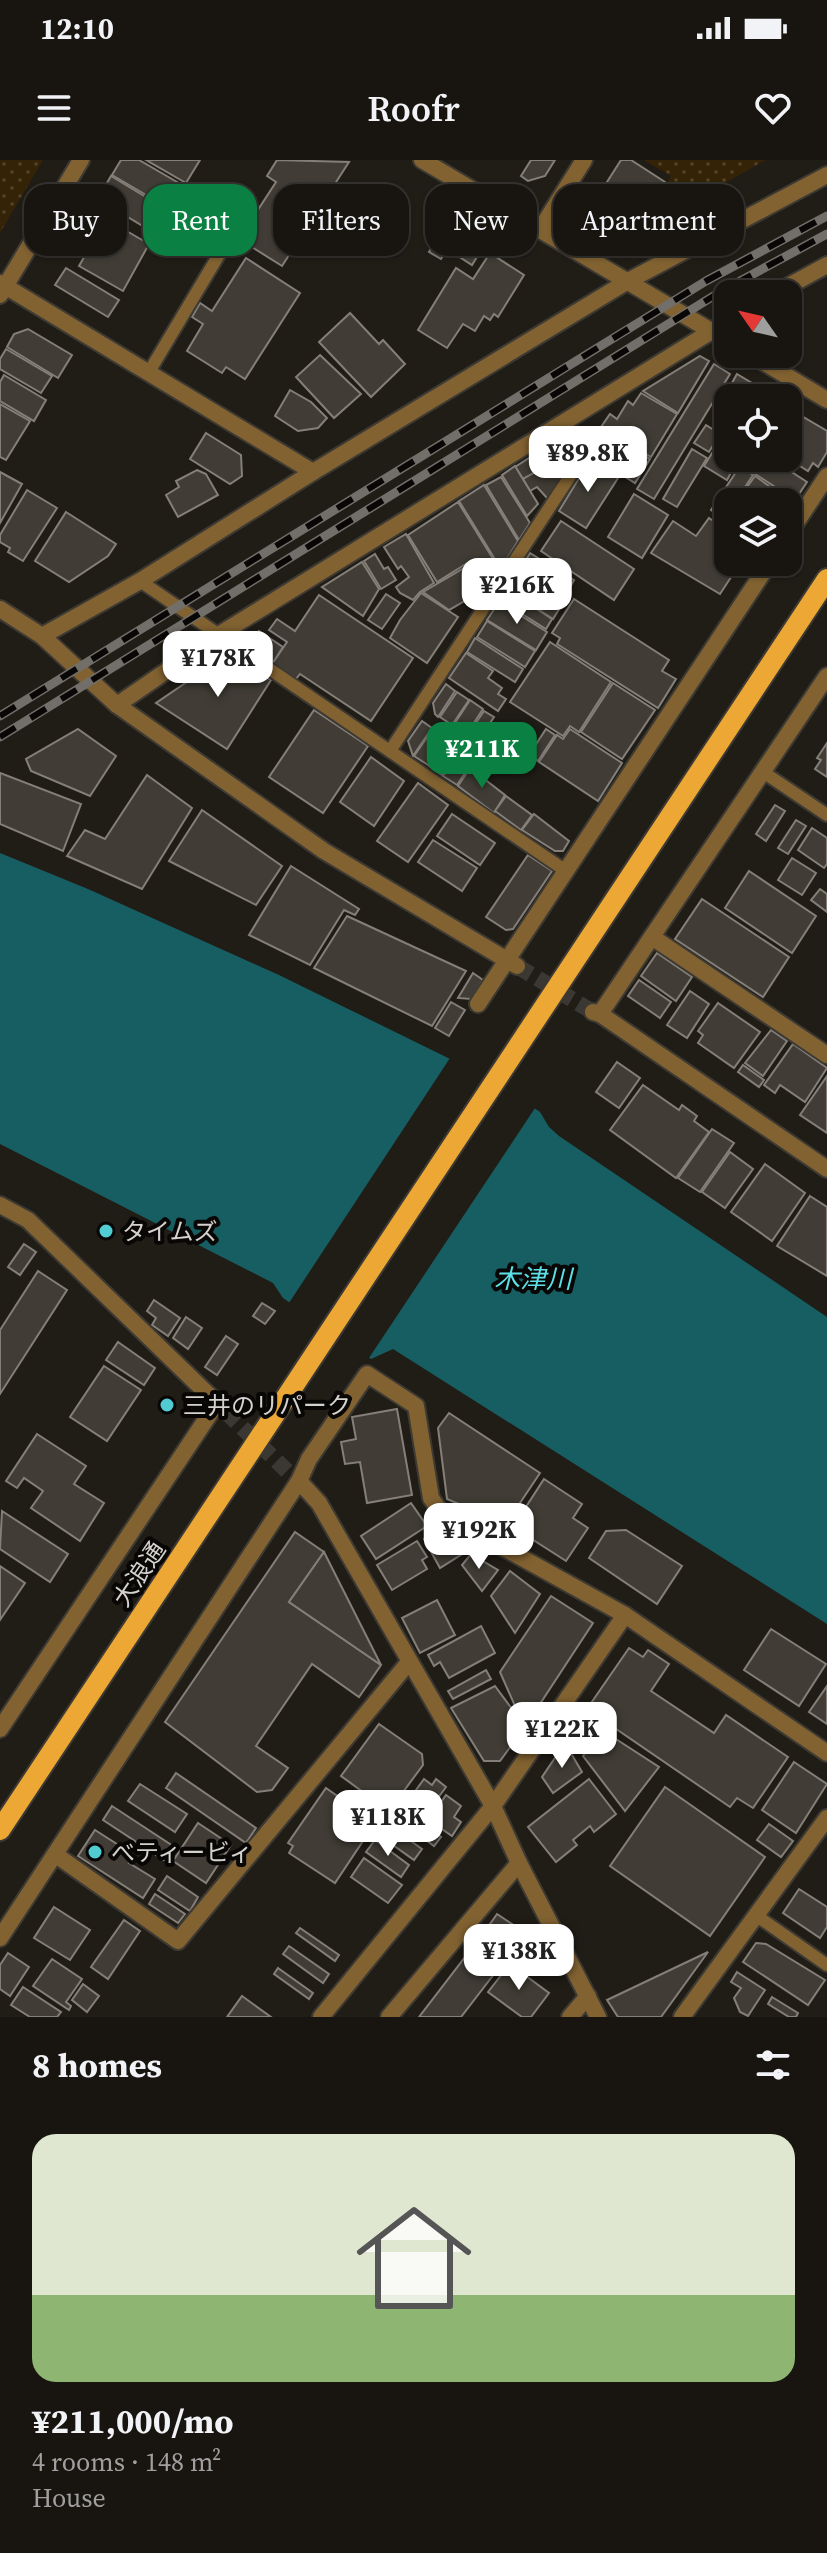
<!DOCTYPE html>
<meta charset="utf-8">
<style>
body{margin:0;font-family:"Source Serif 4","Noto Sans JP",serif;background:#25221e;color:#f1f3f6;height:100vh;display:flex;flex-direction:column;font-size:30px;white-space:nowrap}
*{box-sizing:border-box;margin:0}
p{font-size:26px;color:#9f9f9f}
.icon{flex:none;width:44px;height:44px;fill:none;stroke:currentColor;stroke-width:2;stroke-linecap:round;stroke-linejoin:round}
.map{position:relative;height:1857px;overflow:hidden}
.sheet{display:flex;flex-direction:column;background:#181510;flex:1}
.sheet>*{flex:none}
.hud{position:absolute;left:24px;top:24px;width:780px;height:72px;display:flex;gap:16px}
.needle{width:52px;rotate:304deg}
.controls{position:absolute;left:714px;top:120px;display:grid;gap:16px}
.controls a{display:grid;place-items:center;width:88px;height:88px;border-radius:16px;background:#181510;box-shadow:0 2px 6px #0004,0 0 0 2px #363430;font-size:40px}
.price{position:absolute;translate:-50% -68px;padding:0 18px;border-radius:16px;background:#fff;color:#222;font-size:26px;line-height:52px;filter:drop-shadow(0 2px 4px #0008)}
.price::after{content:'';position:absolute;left:50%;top:48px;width:24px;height:18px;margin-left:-12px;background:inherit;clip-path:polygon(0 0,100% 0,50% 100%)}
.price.active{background:#0b8043;color:#fff}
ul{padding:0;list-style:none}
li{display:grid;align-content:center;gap:16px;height:424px;padding:0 32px}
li+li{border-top:2px solid #363430}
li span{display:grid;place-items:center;height:248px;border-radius:24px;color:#555}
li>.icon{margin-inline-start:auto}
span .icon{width:144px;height:144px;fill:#fffc;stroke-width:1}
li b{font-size:34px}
h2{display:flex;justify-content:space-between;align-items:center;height:96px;padding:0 32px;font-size:34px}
.tag{padding:0 28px;border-radius:24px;background:#181510;box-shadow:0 2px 6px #0004,0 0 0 2px #363430;font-size:28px;line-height:72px}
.tag.active{background:#0b8043;color:#fff}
.status{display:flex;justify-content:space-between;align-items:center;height:56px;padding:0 40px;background:#181510;direction:ltr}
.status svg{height:22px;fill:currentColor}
header{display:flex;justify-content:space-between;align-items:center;height:104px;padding:0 32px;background:#181510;font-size:36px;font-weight:600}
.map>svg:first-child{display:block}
.park{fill:url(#park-dots)}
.water{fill:#175e62}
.pier{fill:#201c16}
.building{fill:#413d36;stroke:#847f78;stroke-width:2}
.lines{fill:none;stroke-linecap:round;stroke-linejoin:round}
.minor-tunnel{stroke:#3b3732;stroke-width:16;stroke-dasharray:16 8;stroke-linecap:butt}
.service-casing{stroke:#3d3933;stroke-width:16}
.minor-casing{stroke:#3d3933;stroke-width:20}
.tertiary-casing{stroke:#3d3933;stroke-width:20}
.primary-casing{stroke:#3d3933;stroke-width:24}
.service{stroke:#826231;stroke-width:12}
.minor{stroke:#826231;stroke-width:16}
.tertiary{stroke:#826231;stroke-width:16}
.primary{stroke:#eca735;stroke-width:20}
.rail-casing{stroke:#726e69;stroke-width:9}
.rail{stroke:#080705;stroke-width:6;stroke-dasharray:18;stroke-linecap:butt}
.poi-dot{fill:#51ccd3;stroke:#080705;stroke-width:3}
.labels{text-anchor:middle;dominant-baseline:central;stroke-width:8;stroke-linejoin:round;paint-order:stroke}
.poi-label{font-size:24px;fill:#d4d1ce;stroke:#080705;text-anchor:start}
.street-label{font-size:24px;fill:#d4d1ce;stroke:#080705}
.water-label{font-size:26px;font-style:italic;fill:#5cdfe6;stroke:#080705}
</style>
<div class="status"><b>12:10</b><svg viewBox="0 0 49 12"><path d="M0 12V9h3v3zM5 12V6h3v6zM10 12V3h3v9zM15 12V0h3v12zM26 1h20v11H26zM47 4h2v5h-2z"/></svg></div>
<header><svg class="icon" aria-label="menu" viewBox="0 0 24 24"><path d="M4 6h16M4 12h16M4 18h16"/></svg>Roofr<svg class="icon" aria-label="heart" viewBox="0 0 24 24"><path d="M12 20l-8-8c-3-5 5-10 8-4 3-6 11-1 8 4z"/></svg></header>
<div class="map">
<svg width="827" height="1857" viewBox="0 0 827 1857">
<defs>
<pattern id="park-dots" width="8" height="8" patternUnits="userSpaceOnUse" patternTransform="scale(2)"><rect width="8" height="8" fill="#342307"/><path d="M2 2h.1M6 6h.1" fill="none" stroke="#50422a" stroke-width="1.8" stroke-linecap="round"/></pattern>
</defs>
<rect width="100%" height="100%" fill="#201c16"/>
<!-- park -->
<g class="park">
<path d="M0,0H43L0,73Z"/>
<path d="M644,0H766L639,71L671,16Z"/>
</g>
<!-- water -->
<path class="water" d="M0,693L88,729L279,815L495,921L540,952L549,967L559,976L827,1157V1464L393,1189L371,1199L283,1138L273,1123L0,984Z"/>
<!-- pier -->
<path class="pier" d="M452,895L497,917L537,945L367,1201L287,1146Z"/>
<!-- building -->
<g class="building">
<path d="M121,0H139L184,26L170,49L112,15Z"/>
<path d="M146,0H200L186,23Z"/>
<path d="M277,0L349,2L282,106L239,79L276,22L267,16Z"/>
<path d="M531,0H555L545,16L528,21L521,16Z"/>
<path d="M621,0H631L665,22L634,71L622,63L618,69L604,59L607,54L593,44Z"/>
<path d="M111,16L169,51L156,74L98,39Z"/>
<path d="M451,57L488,79L472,105L447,89L441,99L429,92Z"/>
<path d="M106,59L149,84L123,131L79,106Z"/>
<path d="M490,93L524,115L498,157L494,154L490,160L484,156L475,171L463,164L447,188L418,170L456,108L473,119Z"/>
<path d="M246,98L300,133L245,219L226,207L222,213L187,191L203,164L192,157L200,143L212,151Z"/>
<path d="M66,108L119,140L108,157L55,125Z"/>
<path d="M350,153L379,184L383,180L405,204L371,237L319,182Z"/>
<path d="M28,169L72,195L58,218L7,187L14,174Z"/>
<path d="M6,189L52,216L41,233L0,209V199Z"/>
<path d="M320,195L361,234L334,258L296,217Z"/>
<path d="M700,196L709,201L678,253L643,231Z"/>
<path d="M714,204L730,214L654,339L637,329Z"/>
<path d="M737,214L752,223L742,238H728L727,263L714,255Z"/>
<path d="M4,215L46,240L34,261L0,241V222Z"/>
<path d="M290,230L311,242L327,258L318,268L298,271L275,256Z"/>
<path d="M641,233L677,254L651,297L601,267L610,254L617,259L628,241L633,245Z"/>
<path d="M0,244L30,261L6,300L0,297Z"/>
<path d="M788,248L827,271V292L818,307L813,303L808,311L792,301L795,296L788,292Z"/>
<path d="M706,265L720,274L709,292L694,283Z"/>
<path d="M604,270L650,299L635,323L590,295Z"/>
<path d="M206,273L241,295L242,316L230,324L190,299Z"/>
<path d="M719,282L728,287V298H739L727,320L704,306Z"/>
<path d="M543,289L559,299L523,319L515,307Z"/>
<path d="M692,289L707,298L677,347L663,339Z"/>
<path d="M744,298H770L807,322L795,340L740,304Z"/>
<path d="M559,299L569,306L548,339L537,327L530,331L523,319Z"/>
<path d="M590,300L618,318L586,368L559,351Z"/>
<path d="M515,306L538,344L527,356L502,315Z"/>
<path d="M740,306L753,315L735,342H728V353L724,359L711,350Z"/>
<path d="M197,310L206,314L218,335L178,357L166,335L179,327L176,321Z"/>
<path d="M0,312L22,324L0,363Z"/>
<path d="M755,316L793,343L788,351V342H747L740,337Z"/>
<path d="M501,317L530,363L519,380L486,325Z"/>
<path d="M484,325L518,381L501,409L459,341Z"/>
<path d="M27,330L57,348L23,401L8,392L10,388L0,382V375Z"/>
<path d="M634,334L668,355L642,398L608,377Z"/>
<path d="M458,342L500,410L484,435L466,404L437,422L408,375Z"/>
<path d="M66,352L116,384L108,396L69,422L35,401Z"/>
<path d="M709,358L728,371V402H741L720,434L651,393L673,361L696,376Z"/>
<path d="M561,361L634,409L614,440L541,391Z"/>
<path d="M406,374L434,423L420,432L413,440L400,433L396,427L409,417L401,406L398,409L384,387Z"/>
<path d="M530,393L574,420L568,431L524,403Z"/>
<path d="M375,394L384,409L388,407L396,420L381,429L364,401Z"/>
<path d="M362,402L379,429L363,456L322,427Z"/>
<path d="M466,407L480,432L449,450L423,432Z"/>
<path d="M530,409L569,435L563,445L524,419Z"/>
<path d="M523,421L561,446L553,459L514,433Z"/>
<path d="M510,432L552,459L546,469L503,442Z"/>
<path d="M421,433L458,457L427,503L390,478L400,460Z"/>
<path d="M386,434L400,443L382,469L368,460Z"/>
<path d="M319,435L413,498L371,561L300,514L296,519L272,504L287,482L269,470L277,459L295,471Z"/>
<path d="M574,439L669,500L662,511L676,519L658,548L557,484L560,478L552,473Z"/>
<path d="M499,442L547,472L536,490L487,460Z"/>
<path d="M487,461L535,491L525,507L477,477Z"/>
<path d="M259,471L283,487L272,504L249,487Z"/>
<path d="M475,478L523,509L515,522L467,492Z"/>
<path d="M550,482L611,522L579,572L570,566L563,576L510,542Z"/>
<path d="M466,493L493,511L488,518L502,528L498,534L506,539L498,551L449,518Z"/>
<path d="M228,494L271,520L227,589L156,543Z"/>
<path d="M613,523L655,550L622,599L581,572Z"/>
<path d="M446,524L455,531L438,557L435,554L433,543Z"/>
<path d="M457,532L469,540L452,565L440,557Z"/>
<path d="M470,540L483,549L466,575L453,566Z"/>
<path d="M314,550L368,586L323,653L269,617Z"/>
<path d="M484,551L494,557L477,583L467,576Z"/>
<path d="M422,561L432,568L413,596L408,581Z"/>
<path d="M78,569L116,596L90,636L31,611L26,599Z"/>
<path d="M433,569L446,578L428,605L414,596Z"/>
<path d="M546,569L555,575L538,601L529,595Z"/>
<path d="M570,569L622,603L598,641L539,602L557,575L563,579Z"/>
<path d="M447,579L461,588L442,615L429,606Z"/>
<path d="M827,583V617L815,609L821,600L817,598Z"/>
<path d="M462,589L475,598L457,625L443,616Z"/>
<path d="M371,597L404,621L374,666L340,642Z"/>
<path d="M470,608L505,635L494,653L458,626Z"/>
<path d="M0,613L81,644L63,691L0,664Z"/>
<path d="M147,615L192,648L142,729L67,696L85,670L105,679Z"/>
<path d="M418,623L448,645L408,702L377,681Z"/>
<path d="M506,636L532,655L521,670L495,651Z"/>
<path d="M775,645L785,651L766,681L756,674Z"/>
<path d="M202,650L282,706L256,745L169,701Z"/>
<path d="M452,654L495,683L480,705L437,676Z"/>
<path d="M534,654L569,681L563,691H555L522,670Z"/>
<path d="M796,660L806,666L788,694L778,688Z"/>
<path d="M812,668L827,678V704L824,708L798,690Z"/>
<path d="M433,680L477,708L462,731L418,702Z"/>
<path d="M528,695L552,711L513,769L506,770L486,757Z"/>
<path d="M792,698L816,713L802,735L778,720Z"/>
<path d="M291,706L359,749L355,755L344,750L310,805L249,775Z"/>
<path d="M749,711L816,756L792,793L725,748Z"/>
<path d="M820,729L827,734V752L811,740Z"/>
<path d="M702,739L789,797L763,837L675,779Z"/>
<path d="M347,756L466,811L432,866L314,808Z"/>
<path d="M657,793L692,817L676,841L641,816Z"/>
<path d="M473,813L483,820L471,839L458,838Z"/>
<path d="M639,820L671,842L660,858L628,836Z"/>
<path d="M690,831L709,844L687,878L667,865Z"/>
<path d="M451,842L465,850L449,876L435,868Z"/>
<path d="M718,843L760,872L734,908L698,883L703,875L698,871Z"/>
<path d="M771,870L787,881L763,916L745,903Z"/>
<path d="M793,884L827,908L805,942L780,925L775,933L764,925Z"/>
<path d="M617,902L640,918L619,948L596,932Z"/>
<path d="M743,905L764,920L759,927L738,912Z"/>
<path d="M827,916V973L800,955Z"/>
<path d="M643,925L679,950L682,945L697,956L694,961L709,972L676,1018L610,970Z"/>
<path d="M712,969L734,983L700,1032L678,1018Z"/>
<path d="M730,992L753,1009L725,1048L702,1032Z"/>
<path d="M765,1004L805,1033L772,1081L731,1052Z"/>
<path d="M810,1036L827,1047V1116L777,1086Z"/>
<path d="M24,1084L36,1092L20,1115L8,1107Z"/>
<path d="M38,1111L67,1130L0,1234V1170Z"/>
<path d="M154,1140L180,1158L168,1176L152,1165L156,1158L147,1151Z"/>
<path d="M262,1143L275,1151L265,1164L253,1156Z"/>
<path d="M186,1157L202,1168L188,1189L173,1178Z"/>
<path d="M226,1176L238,1184L217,1215L205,1207Z"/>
<path d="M118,1182L155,1208L144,1225L106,1200Z"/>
<path d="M104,1206L141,1230L107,1281L70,1257Z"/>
<path d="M397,1249L412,1335L367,1343L360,1302L345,1304L341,1282L356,1279L352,1257Z"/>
<path d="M449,1253L540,1313L506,1364L447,1339L438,1268Z"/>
<path d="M37,1274L86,1306L74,1324L104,1343L80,1381L31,1348L43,1331L24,1318L17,1328L6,1321Z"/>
<path d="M544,1319L582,1344L573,1358L588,1368L566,1401L513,1367Z"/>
<path d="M411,1343L427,1366L376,1399L361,1376Z"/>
<path d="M2,1351L68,1394L50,1422L0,1389Z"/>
<path d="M442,1367L467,1391L440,1408L424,1379Z"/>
<path d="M626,1370L682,1406L657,1444L589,1398L606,1371Z"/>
<path d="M295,1372L324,1392L289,1442L381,1505L359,1537L312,1504L256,1586L288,1608L272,1630L257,1632L165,1562Z"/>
<path d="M417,1381L427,1397L422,1400L427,1409L392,1430L377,1405Z"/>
<path d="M324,1392L381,1505L289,1442Z"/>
<path d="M471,1394L498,1410L482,1431L462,1405Z"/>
<path d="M0,1406L25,1423L0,1460Z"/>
<path d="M510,1411L540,1434L515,1473L491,1436Z"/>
<path d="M551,1436L593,1463L534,1553L515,1546L500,1512Z"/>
<path d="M437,1440L455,1475L420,1493L402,1458Z"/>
<path d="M481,1466L495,1493L449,1518L440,1502L434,1506L428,1495Z"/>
<path d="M771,1469L826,1504L799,1546L744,1510Z"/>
<path d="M629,1488L643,1497L648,1490L669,1504L651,1531L714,1573L726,1555L788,1597L753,1648L737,1638L730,1647L587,1549Z"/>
<path d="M486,1510L491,1519L453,1539L448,1531Z"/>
<path d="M495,1526L512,1549L530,1560L500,1601H484L451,1548Z"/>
<path d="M827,1526V1564L809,1552Z"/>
<path d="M379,1564L422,1594L423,1605L389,1651L341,1616Z"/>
<path d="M602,1570L659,1607L625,1651L583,1596Z"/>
<path d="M565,1583L582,1612L553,1633L542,1617Z"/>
<path d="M794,1602L827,1624L796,1673L762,1650Z"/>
<path d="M176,1613L256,1668L246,1683L166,1628Z"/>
<path d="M424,1619L432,1625L436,1619L446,1627L426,1654L408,1641Z"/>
<path d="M589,1619L616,1654L594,1672L590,1666L573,1680L577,1685L556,1702L528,1667Z"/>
<path d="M140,1624L187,1654L175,1672L128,1641Z"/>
<path d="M665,1627L765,1697L710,1776L610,1706Z"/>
<path d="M326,1628L353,1647L344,1660L367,1675L335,1723L289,1693L293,1686L288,1683Z"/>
<path d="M446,1635L461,1646L454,1657L461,1662L452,1676L429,1660Z"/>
<path d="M112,1646L173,1686L164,1700L103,1660Z"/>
<path d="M402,1649L441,1677L434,1686L396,1658Z"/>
<path d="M198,1663L231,1685L206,1723L173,1701Z"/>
<path d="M387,1664L422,1689L414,1700L379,1675Z"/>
<path d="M769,1664L793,1681L781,1697L757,1680Z"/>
<path d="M95,1670L134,1695L129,1703L155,1719L143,1738L78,1696Z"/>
<path d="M375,1680L409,1705L401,1717L366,1692Z"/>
<path d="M364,1698L402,1725L388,1743L351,1717Z"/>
<path d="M167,1716L198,1737L190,1751L158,1730Z"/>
<path d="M799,1729L827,1747V1767L820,1778L783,1753Z"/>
<path d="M155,1734L185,1754L178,1763L149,1744Z"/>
<path d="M54,1747L90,1770L70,1800L34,1778Z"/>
<path d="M497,1754L512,1764L505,1774L490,1764Z"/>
<path d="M124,1760L140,1771L108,1819L91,1807Z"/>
<path d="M300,1768L339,1795L335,1801L296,1773Z"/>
<path d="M482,1775L508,1796L461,1857H419Z"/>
<path d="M756,1783L766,1784L825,1820L808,1845L743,1802Z"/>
<path d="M289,1786L329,1814L323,1823L283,1794Z"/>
<path d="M708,1792L661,1857H618L607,1840Z"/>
<path d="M8,1793L29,1807L10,1836L0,1829V1805Z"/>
<path d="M52,1799L82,1819L66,1842L71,1846L69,1850L33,1826Z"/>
<path d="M510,1804L549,1833L531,1857H522L488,1832Z"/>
<path d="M278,1808L313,1833L309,1839L274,1814Z"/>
<path d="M737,1812L765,1830L748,1856L740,1852L734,1838L741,1828L731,1822Z"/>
<path d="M83,1824L99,1836L87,1852L72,1840Z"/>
<path d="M23,1827L61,1852L57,1857H30L11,1845Z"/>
<path d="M242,1836L271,1857H227Z"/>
<path d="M772,1837L798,1853L796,1857H789L768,1844Z"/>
</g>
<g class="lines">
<!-- minor-tunnel -->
<g class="minor-tunnel">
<path d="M517,806L593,852"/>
<path d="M225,1251L287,1311"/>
</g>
<!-- service casing -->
<g class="service-casing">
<g id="service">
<path d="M149,212L223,88"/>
<path d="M140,421L566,711"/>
<path d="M390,591L580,301L541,276"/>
<path d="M763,612L827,655"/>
<path d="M757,1756L827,1805"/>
</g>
</g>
<!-- minor casing -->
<g class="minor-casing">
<g id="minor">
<path d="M0,135L81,0"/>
<path d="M788,375L827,316"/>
<path d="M42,476L117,545L324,691L517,806"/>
<path d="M652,777L827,895"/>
<path d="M478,844L770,402"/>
<path d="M593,852L600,854L827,516"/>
<path d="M0,1045L28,1060L217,1243L0,1569"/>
<path d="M56,1695L178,1781L409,1502"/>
<path d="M0,1778L299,1321L309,1299L367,1214L416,1246L431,1338L441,1353L625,1455L827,1593"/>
<path d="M389,1857L519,1703"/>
<path d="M570,1857L588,1836"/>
<path d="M682,1857L827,1658"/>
</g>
</g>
<!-- tertiary casing -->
<g class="tertiary-casing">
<g id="tertiary">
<path d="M422,0L728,181"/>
<path d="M540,70L584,0"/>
<path d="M0,123L313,312"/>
<path d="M774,134L827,105"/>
<path d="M750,194L827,240"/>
<path d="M0,449L42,476L140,421L313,312L628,121L827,15"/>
<path d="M117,545L220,474L728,161"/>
<path d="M600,854L827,1009"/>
<path d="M299,1321L319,1343L493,1646L519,1703L598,1857"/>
<path d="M321,1857L493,1646L625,1455"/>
</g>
</g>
<!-- primary casing -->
<g class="primary-casing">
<path id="primary" d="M0,1670L827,419"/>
</g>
<!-- service -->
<use href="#service" class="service"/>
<!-- minor -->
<use href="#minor" class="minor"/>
<!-- tertiary -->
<use href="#tertiary" class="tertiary"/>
<!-- primary -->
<use href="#primary" class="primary"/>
<!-- rail casing -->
<g class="rail-casing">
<g id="rail">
<path d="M0,556L646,158L706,121L827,56"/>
<path d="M0,577L720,132L827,74"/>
</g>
</g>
<!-- rail -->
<use href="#rail" class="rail"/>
</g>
<!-- markers -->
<g class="poi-dot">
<circle cx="106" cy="1071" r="8"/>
<circle cx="167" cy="1245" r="8"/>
<circle cx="95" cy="1692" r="8"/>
</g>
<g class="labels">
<!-- poi labels -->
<g class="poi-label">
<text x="122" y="1071">タイムズ</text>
<text x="183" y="1245">三井のリパーク</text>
<text x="111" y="1692">べティービィ</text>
</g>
<!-- street labels -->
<g class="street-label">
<text transform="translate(139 1414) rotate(-56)">大浪通</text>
</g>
<!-- water labels -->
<g class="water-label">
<text x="533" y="1119">木津川</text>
</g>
</g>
</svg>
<div class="controls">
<a><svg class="needle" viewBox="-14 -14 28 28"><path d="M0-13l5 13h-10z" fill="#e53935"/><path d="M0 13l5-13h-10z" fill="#9f9f9f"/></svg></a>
<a><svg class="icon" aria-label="locate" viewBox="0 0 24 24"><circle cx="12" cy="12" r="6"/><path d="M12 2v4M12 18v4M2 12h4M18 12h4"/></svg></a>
<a><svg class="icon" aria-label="layers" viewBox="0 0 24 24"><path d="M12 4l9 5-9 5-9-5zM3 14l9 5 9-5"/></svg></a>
</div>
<b class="price" style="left:588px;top:334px">¥89.8K</b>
<b class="price" style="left:517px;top:466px">¥216K</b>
<b class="price" style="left:218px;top:539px">¥178K</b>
<b class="price active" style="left:482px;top:630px">¥211K</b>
<b class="price" style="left:479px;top:1411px">¥192K</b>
<b class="price" style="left:562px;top:1610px">¥122K</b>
<b class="price" style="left:388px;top:1698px">¥118K</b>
<b class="price" style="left:519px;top:1832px">¥138K</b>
<div class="hud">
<a class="tag">Buy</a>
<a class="tag active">Rent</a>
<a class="tag">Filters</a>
<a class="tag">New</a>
<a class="tag">Apartment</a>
</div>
</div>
<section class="sheet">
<h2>8 homes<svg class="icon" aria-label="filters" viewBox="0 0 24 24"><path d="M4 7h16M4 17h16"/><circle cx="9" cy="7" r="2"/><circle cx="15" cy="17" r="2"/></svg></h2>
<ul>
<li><span style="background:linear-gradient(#dfe7d0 65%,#8fb573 0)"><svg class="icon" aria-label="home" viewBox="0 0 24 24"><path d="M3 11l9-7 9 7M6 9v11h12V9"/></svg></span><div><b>¥211,000/mo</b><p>4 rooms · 148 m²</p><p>House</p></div></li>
</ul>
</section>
